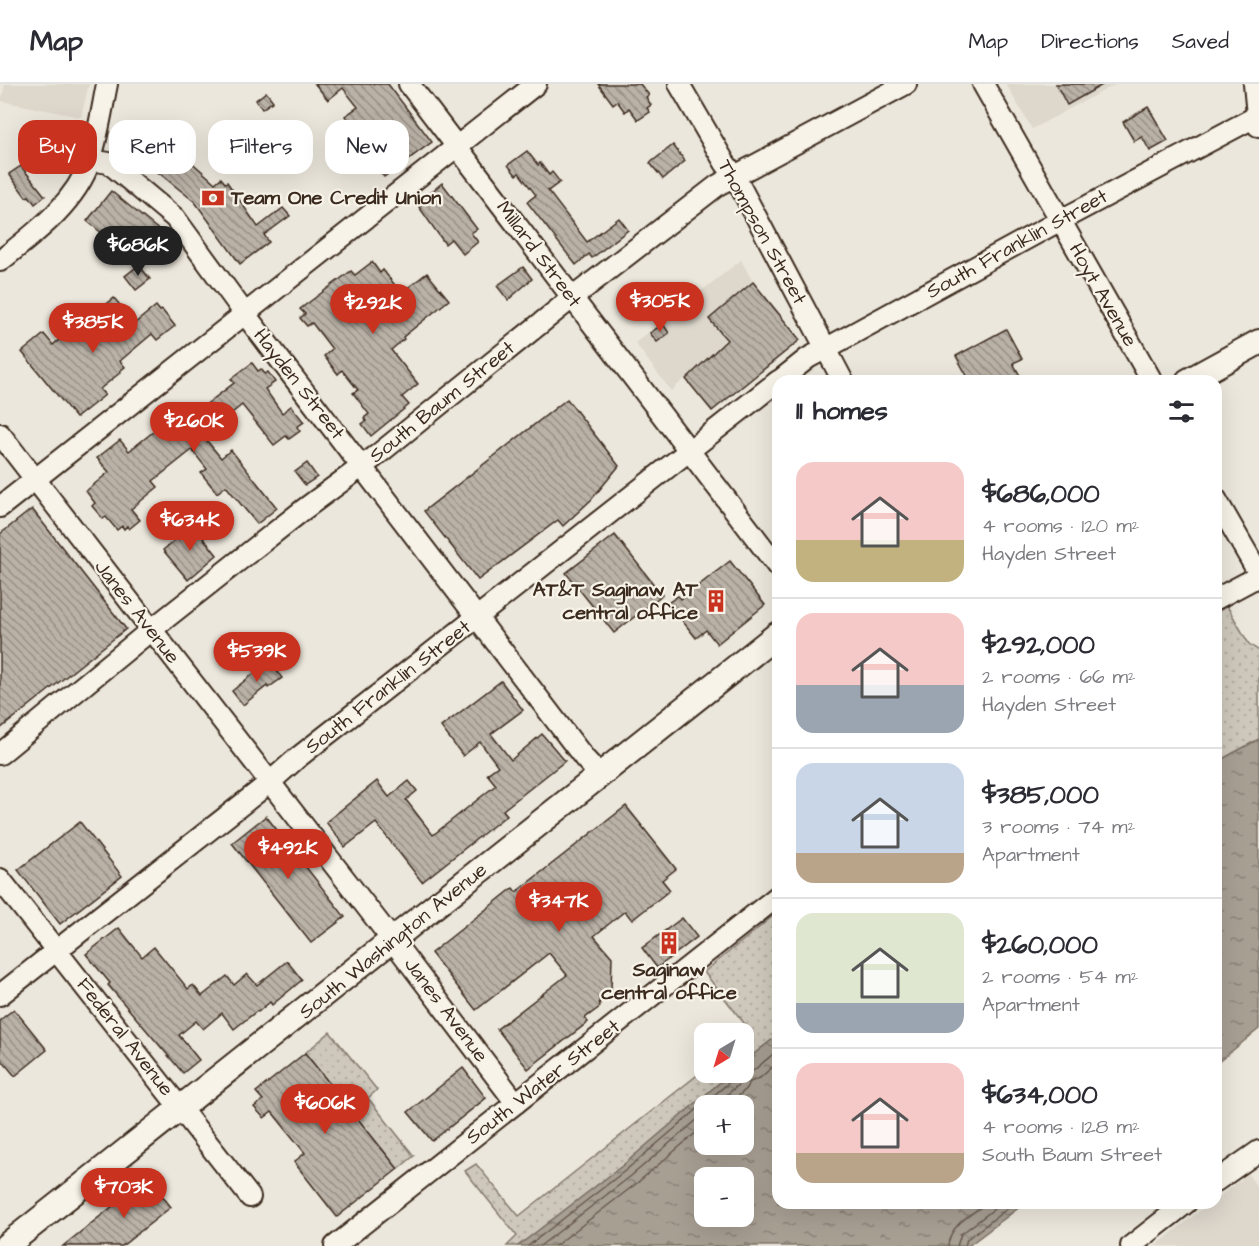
<!DOCTYPE html>
<meta charset="utf-8">
<style>
body{margin:0;font-family:"Architects Daughter",sans-serif;background:#f7f7f7;color:#2b2b33;height:100vh;display:flex;flex-direction:column;font-size:22px;white-space:nowrap}
*{box-sizing:border-box;margin:0}
p{font-size:20px;color:#7c7c81}
.icon{flex:none;width:33px;height:33px;fill:none;stroke:currentColor;stroke-width:2;stroke-linecap:round;stroke-linejoin:round}
.map{position:relative;flex:1;overflow:hidden}
.panel{position:absolute;left:772px;top:291px;width:450px;height:834px;display:flex;flex-direction:column;background:#fff;border-radius:18px;box-shadow:0 6px 24px #0002}
.panel>*{flex:none}
.hud{position:absolute;left:18px;top:36px;width:570px;height:54px;display:flex;gap:12px}
.needle{width:39px;rotate:218deg}
.controls{position:absolute;left:694px;top:939px;display:grid;gap:12px}
.controls a{display:grid;place-items:center;width:60px;height:60px;border-radius:12px;background:#fff;box-shadow:0 6px 24px #0002;font-size:30px}
.price{position:absolute;translate:-50% -51px;padding:0 14px;border-radius:21px;background:#c8321e;color:#fff;font-size:20px;line-height:39px;filter:drop-shadow(0 2px 3px #0008)}
.price::after{content:'';position:absolute;left:50%;top:36px;width:18px;height:14px;margin-left:-9px;background:inherit;clip-path:polygon(0 0,100% 0,50% 100%)}
.price.selected{background:#222;color:#fff}
ul{padding:0;list-style:none}
li{display:flex;align-items:center;gap:18px;height:150px;padding:0 24px}
li+li{border-top:2px solid #e1e1e2}
li span{display:grid;place-items:center;flex:none;width:168px;height:120px;border-radius:18px;color:#555}
li>.icon{margin-inline-start:auto}
span .icon{width:72px;height:72px;fill:#fffc;stroke-width:1}
li b{font-size:26px}
h2{display:flex;justify-content:space-between;align-items:center;height:72px;padding:0 24px;font-size:26px}
.tag{padding:0 21px;border-radius:18px;background:#fff;box-shadow:0 6px 24px #0002;font-size:21px;line-height:54px}
.tag.selected{background:#c8321e;color:#fff}
header{display:flex;align-items:center;gap:36px;box-sizing:border-box;height:84px;padding:0 30px;background:#fff;border-bottom:2px solid #e1e1e2}
header strong{font-size:28px}
nav{display:flex;gap:33px;margin-inline-start:auto;font-size:21px}
.map>svg:first-child{display:block}
.built{fill:#ddd7cc}
.green{fill:url(#green-dots);stroke:#84796d;stroke-width:1.5}
.water{fill:url(#water-ripples);stroke:#7c7064;stroke-width:1.5;fill-rule:evenodd}
.lines{fill:none;stroke-linecap:round;stroke-linejoin:round}
.shore{stroke:#67594d;stroke-width:1.5}
.building{fill:url(#building-back-hatch);stroke:#3b2a1e;stroke-width:1.5}
.minor-casing{stroke:#3b2a1e;stroke-width:24}
.major-casing{stroke:#3b2a1e;stroke-width:28}
.minor{stroke:#f7f3e8;stroke-width:20}
.major{stroke:#f7f3e8;stroke-width:24}
.labels{text-anchor:middle;dominant-baseline:central;stroke-width:4.5;stroke-linejoin:round;paint-order:stroke}
.poi-label{font-size:20px;font-weight:bold;fill:#3b2a1e;stroke:#f7f3e8;text-anchor:start}
.street-label{font-size:20px;fill:#3b2a1e;stroke:#f7f3e8}
</style>
<header>
<strong>Map</strong>
<nav><a>Map</a><a>Directions</a><a>Saved</a></nav>
</header>
<div class="map">
<svg width="1259" height="1162" viewBox="0 0 1259 1162">
<defs>
<pattern id="green-dots" width="8" height="8" patternUnits="userSpaceOnUse" patternTransform="scale(1.5)"><rect width="8" height="8" fill="#cec8bc"/><path d="M2 2h.1M6 6h.1" fill="none" stroke="#b2aca1" stroke-width="1.8" stroke-linecap="round"/></pattern>
<pattern id="water-ripples" width="26" height="14" patternUnits="userSpaceOnUse" patternTransform="scale(1.5)"><rect width="26" height="14" fill="#a89f93"/><path d="M2 4q2-2 4 0t4 0M15 11q2-2 4 0t4 0" fill="none" stroke="#8a8277"/></pattern>
<pattern id="building-back-hatch" width="6" height="6" patternUnits="userSpaceOnUse" patternTransform="scale(1.5)"><rect width="6" height="6" fill="#bab2a7"/><path d="M-1 5l2 2M0 0l6 6M5-1l2 2" fill="none" stroke="#989187"/></pattern>
</defs>
<rect width="100%" height="100%" fill="#ece7dc"/>
<filter id="ink" filterUnits="userSpaceOnUse"><feTurbulence type="fractalNoise" baseFrequency=".0167" numOctaves="2"/><feDisplacementMap in="SourceGraphic" scale="12" xChannelSelector="R" yChannelSelector="G"/><feConvolveMatrix kernelMatrix="1 2 1 2 8 2 1 2 1" color-interpolation-filters="sRGB"/></filter>
<g filter="url(#ink)">
<!-- built -->
<g class="built">
<path d="M5,0H89L81,33L1,17Z"/>
<path d="M1006,0H1116L1032,45Z"/>
<path d="M741,176L753,198L710,235L725,255L722,261L671,307L635,259Z"/>
<path d="M1248,1090L1259,1106V1162H1155L1210,1119H1216L1217,1114Z"/>
</g>
<!-- green -->
<g class="green">
<path d="M1227,522L1249,560L1259,567V655L1217,678V528Z"/>
<path d="M778,828V951L744,978V954L751,948L704,888Z"/>
<path d="M330,948L377,1006L368,1014L414,1072L398,1085L305,969Z"/>
<path d="M705,985V988L731,989L622,1082L518,1162H507L517,1152L465,1087L476,1080L519,1132Z"/>
</g>
<!-- water -->
<g class="water">
<path d="M1259,655V945L1217,979V678Z"/>
<path d="M778,951V1119H1025L968,1162H518L622,1082L731,989L744,988V978ZM705,1022H744V1060H705ZM705,1094H744V1132H705Z"/>
</g>
<g class="lines">
<!-- shore -->
<g class="shore">
<path d="M714,1022L739,1000L743,990L753,987L778,966"/>
<path d="M727,1022L744,1007L750,998L760,994L778,978"/>
<path d="M528,1162L626,1086L733,995L735,988"/>
<path d="M540,1162L631,1092L705,1029"/>
<path d="M555,1162L637,1099L705,1041"/>
<path d="M948,1162C949,1141 972,1130 987,1119"/>
<path d="M957,1162L961,1150L1002,1119"/>
<path d="M965,1162L967,1155L1015,1119"/>
</g>
</g>
<!-- building -->
<g class="building">
<path d="M315,0H388L432,58L384,93L368,72L373,69L345,32L358,23L343,4L328,16Z"/>
<path d="M598,0H640L649,11L646,13L651,21L647,24L650,28L638,36L629,24L625,28L617,17L613,20Z"/>
<path d="M1056,0H1104L1067,21Z"/>
<path d="M266,8L273,17L262,25L256,16Z"/>
<path d="M1148,23L1168,57L1150,67L1142,53L1134,57L1123,38Z"/>
<path d="M162,49L180,64L178,66L215,99L221,94L225,99L227,98L258,143L283,124L290,132L264,151L269,158L240,180L195,118L134,69L142,60L149,66Z"/>
<path d="M673,61L685,77L663,95L650,79Z"/>
<path d="M527,67L538,81L540,79L549,91L552,88L560,98L548,107L587,158L619,134L628,146L592,174L589,170L576,181L527,118L536,111L519,89L516,91L508,81Z"/>
<path d="M21,82L45,112L35,120L29,112L26,113L9,90Z"/>
<path d="M442,99L477,145L471,149L478,158L463,170L451,155L445,160L419,123L425,118L423,115Z"/>
<path d="M111,107L160,147L136,177L87,137Z"/>
<path d="M372,178L380,189L383,186L401,209L427,189L449,216L403,253L404,255L391,266L418,300L402,313L409,321L371,352L362,340L366,337L364,334L369,330L353,309L358,306L342,286L338,290L324,272L332,265L312,239L307,242L300,234L305,230L300,225L351,187L355,191Z"/>
<path d="M139,181L150,195L136,206L125,192Z"/>
<path d="M523,183L532,195L508,216L497,202Z"/>
<path d="M753,198L800,256L712,327L686,295L727,256L709,235Z"/>
<path d="M114,214L135,239L156,222L160,227L162,226L175,242L157,256L152,250L120,277L125,283L120,287L121,288L100,305L105,311L76,334L22,268L44,250L53,261L61,254L63,256Z"/>
<path d="M663,240L669,249L657,258L650,249Z"/>
<path d="M1006,245L1022,275L1013,279L1023,297H991L988,293L980,297H970L956,272Z"/>
<path d="M252,279L258,287L261,285L265,290L268,288L275,298L265,305L282,329L291,322L304,338L297,343L300,347L289,355L286,352L274,361L242,321L203,352L221,374L231,366L277,424L257,440L226,402L217,409L201,389L207,385L192,366L153,397L158,403L131,425L140,436L129,445L127,442L124,445L122,442L117,446L106,433L103,435L92,422L95,419L86,407L109,388L97,374L120,356L129,367L163,340L166,344L192,323L196,328L234,299L231,295Z"/>
<path d="M567,315L619,382L591,416L563,442L558,436L478,496L424,427Z"/>
<path d="M307,379L317,393L305,401L295,388Z"/>
<path d="M32,425L126,545L0,645V450Z"/>
<path d="M193,441L217,471L188,496L163,466Z"/>
<path d="M615,451L662,511L614,549L566,489Z"/>
<path d="M730,477L765,521L717,560L706,546L696,554L668,519L678,512L681,515Z"/>
<path d="M269,577L282,594L268,604L267,602L243,621L232,607Z"/>
<path d="M501,597L523,626L491,650L511,676L542,650L565,677L503,726L507,731L422,798L376,739L345,763L326,738L377,697L389,713L409,697L417,707L406,716L433,751L496,701L487,690L498,682L480,658L463,672L441,643Z"/>
<path d="M626,722L676,785L662,796L670,806L632,836L625,827L594,852L612,873L611,906L599,915L600,923L585,934L588,938L528,985L497,945L567,891L549,869L476,926L431,869L513,804L516,808Z"/>
<path d="M266,732L345,833L311,859L232,759Z"/>
<path d="M80,738L122,792L60,840L18,786Z"/>
<path d="M682,834L697,853L657,884L642,864Z"/>
<path d="M119,844L142,873L154,863L188,905L193,901L202,912L227,892L234,901L247,890L257,901L287,877L302,896L272,921L270,918L258,928L257,927L234,945L222,929L203,945L196,937L179,951L199,976L183,989L108,901L110,899L86,870Z"/>
<path d="M14,925L47,966L15,992L0,974V936Z"/>
<path d="M305,969L398,1085L337,1133L294,1078L305,1069L272,1028L264,1034L254,1023L263,1016L256,1008Z"/>
<path d="M463,984L486,1014L432,1057L408,1028Z"/>
<path d="M148,1094L171,1123L122,1162H63Z"/>
</g>
<g class="lines">
<!-- minor casing -->
<g class="minor-casing">
<g id="minor">
<path d="M409,0L778,483"/>
<path d="M679,0L725,79L734,91L843,297"/>
<path d="M983,0L1152,297"/>
<path d="M1254,0L1258,42"/>
<path d="M90,76L109,79L175,134L245,230L585,675L600,691"/>
<path d="M0,177C34,150 75,120 90,77C98,53 102,25 107,0"/>
<path d="M779,297L808,274L825,265L1061,136L1259,31"/>
<path d="M0,350L393,857L516,1019"/>
<path d="M1216,415L1259,490"/>
<path d="M0,423L536,0"/>
<path d="M1216,515L1259,492"/>
<path d="M0,670L151,546L303,426L376,372L572,214L718,101L906,0"/>
<path d="M0,795L250,1113"/>
<path d="M0,911L269,699L296,675L778,297"/>
<path d="M1216,1097L1259,1067"/>
<path d="M335,1162L778,812"/>
<path d="M1131,1162L1186,1119"/>
</g>
</g>
<!-- major casing -->
<g class="major-casing">
<g id="major">
<path d="M1188,297L1259,258"/>
<path d="M6,1162L778,550"/>
</g>
</g>
<!-- minor -->
<use href="#minor" class="minor"/>
<!-- major -->
<use href="#major" class="major"/>
</g>
</g>
<!-- icons -->
<defs>
<g id="bank-bare" transform="scale(1.8)"><path d="M-6-4H6V4H-6ZM0-2.3a2.3 2.3 0 1 0 0 4.6a2.3 2.3 0 1 0 0-4.6Z" fill="#c8321e" stroke="#f7f3e8" stroke-width="2.5" paint-order="stroke"/></g>
<g id="building-bare" transform="scale(1.8)"><path d="M-4-6H4V6H1V3H-1V6H-4ZM-2.5-4.3h1.7v1.8h-1.7ZM.8-4.3h1.7v1.8H.8ZM-2.5-1h1.7V.8h-1.7ZM.8-1h1.7V.8H.8Z" fill="#c8321e" stroke="#f7f3e8" stroke-width="2.5" paint-order="stroke"/></g>
</defs>
<g fill-rule="evenodd">
<use href="#bank-bare" x="213" y="114"/>
<use href="#building-bare" x="716" y="517"/>
<use href="#building-bare" x="669" y="859"/>
</g>
<g class="labels">
<!-- poi labels -->
<g class="poi-label">
<text x="231" y="114">Team One Credit Union</text>
<text x="698" y="506" text-anchor="end">AT&amp;T Saginaw AT<tspan x="698" dy="23">central office</tspan></text>
<text x="669" y="886" text-anchor="middle">Saginaw<tspan x="669" dy="23">central office</tspan></text>
</g>
<!-- street labels -->
<g class="street-label">
<text transform="translate(762 148) rotate(61)">Thompson Street</text>
<text transform="translate(1017 160) rotate(-29)">South Franklin Street</text>
<text transform="translate(539 170) rotate(53)">Millard Street</text>
<text transform="translate(1103 211) rotate(60)">Hoyt Avenue</text>
<text transform="translate(299 300) rotate(52)">Hayden Street</text>
<text transform="translate(442 318) rotate(-39)">South Baum Street</text>
<text transform="translate(137 528) rotate(52)">Janes Avenue</text>
<text transform="translate(388 603) rotate(-38)">South Franklin Street</text>
<text transform="translate(393 857) rotate(-39)">South Washington Avenue</text>
<text transform="translate(446 926) rotate(53)">Janes Avenue</text>
<text transform="translate(125 953) rotate(52)">Federal Avenue</text>
<text transform="translate(543 998) rotate(-38)">South Water Street</text>
</g>
</g>
</svg>
<div class="controls">
<a><svg class="needle" viewBox="-14 -14 28 28"><path d="M0-13l5 13h-10z" fill="#e53935"/><path d="M0 13l5-13h-10z" fill="#7c7c81"/></svg></a>
<a>+</a>
<a>−</a>
</div>
<b class="price selected" style="left:138px;top:193px">$686K</b>
<b class="price" style="left:660px;top:249px">$305K</b>
<b class="price" style="left:373px;top:251px">$292K</b>
<b class="price" style="left:93px;top:270px">$385K</b>
<b class="price" style="left:194px;top:369px">$260K</b>
<b class="price" style="left:190px;top:468px">$634K</b>
<b class="price" style="left:257px;top:599px">$539K</b>
<b class="price" style="left:288px;top:796px">$492K</b>
<b class="price" style="left:559px;top:849px">$347K</b>
<b class="price" style="left:325px;top:1051px">$606K</b>
<b class="price" style="left:124px;top:1135px">$703K</b>
<div class="hud">
<a class="tag selected">Buy</a>
<a class="tag">Rent</a>
<a class="tag">Filters</a>
<a class="tag">New</a>
</div>
<section class="panel">
<h2>11 homes<svg class="icon" aria-label="filters" viewBox="0 0 24 24"><path d="M4 7h16M4 17h16"/><circle cx="9" cy="7" r="2"/><circle cx="15" cy="17" r="2"/></svg></h2>
<ul>
<li><span style="background:linear-gradient(#f6c9c9 65%,#c2b280 0)"><svg class="icon" aria-label="home" viewBox="0 0 24 24"><path d="M3 11l9-7 9 7M6 9v11h12V9"/></svg></span><div><b>$686,000</b><p>4 rooms · 120 m²</p><p>Hayden Street</p></div></li>
<li><span style="background:linear-gradient(#f6c9c9 60%,#9aa5b1 0)"><svg class="icon" aria-label="home" viewBox="0 0 24 24"><path d="M3 11l9-7 9 7M6 9v11h12V9"/></svg></span><div><b>$292,000</b><p>2 rooms · 66 m²</p><p>Hayden Street</p></div></li>
<li><span style="background:linear-gradient(#c9d6e8 75%,#b9a48a 0)"><svg class="icon" aria-label="home" viewBox="0 0 24 24"><path d="M3 11l9-7 9 7M6 9v11h12V9"/></svg></span><div><b>$385,000</b><p>3 rooms · 74 m²</p><p>Apartment</p></div></li>
<li><span style="background:linear-gradient(#dfe7d0 75%,#9aa5b1 0)"><svg class="icon" aria-label="home" viewBox="0 0 24 24"><path d="M3 11l9-7 9 7M6 9v11h12V9"/></svg></span><div><b>$260,000</b><p>2 rooms · 54 m²</p><p>Apartment</p></div></li>
<li><span style="background:linear-gradient(#f6c9c9 75%,#b9a48a 0)"><svg class="icon" aria-label="home" viewBox="0 0 24 24"><path d="M3 11l9-7 9 7M6 9v11h12V9"/></svg></span><div><b>$634,000</b><p>4 rooms · 128 m²</p><p>South Baum Street</p></div></li>
</ul>
</section>
</div>
